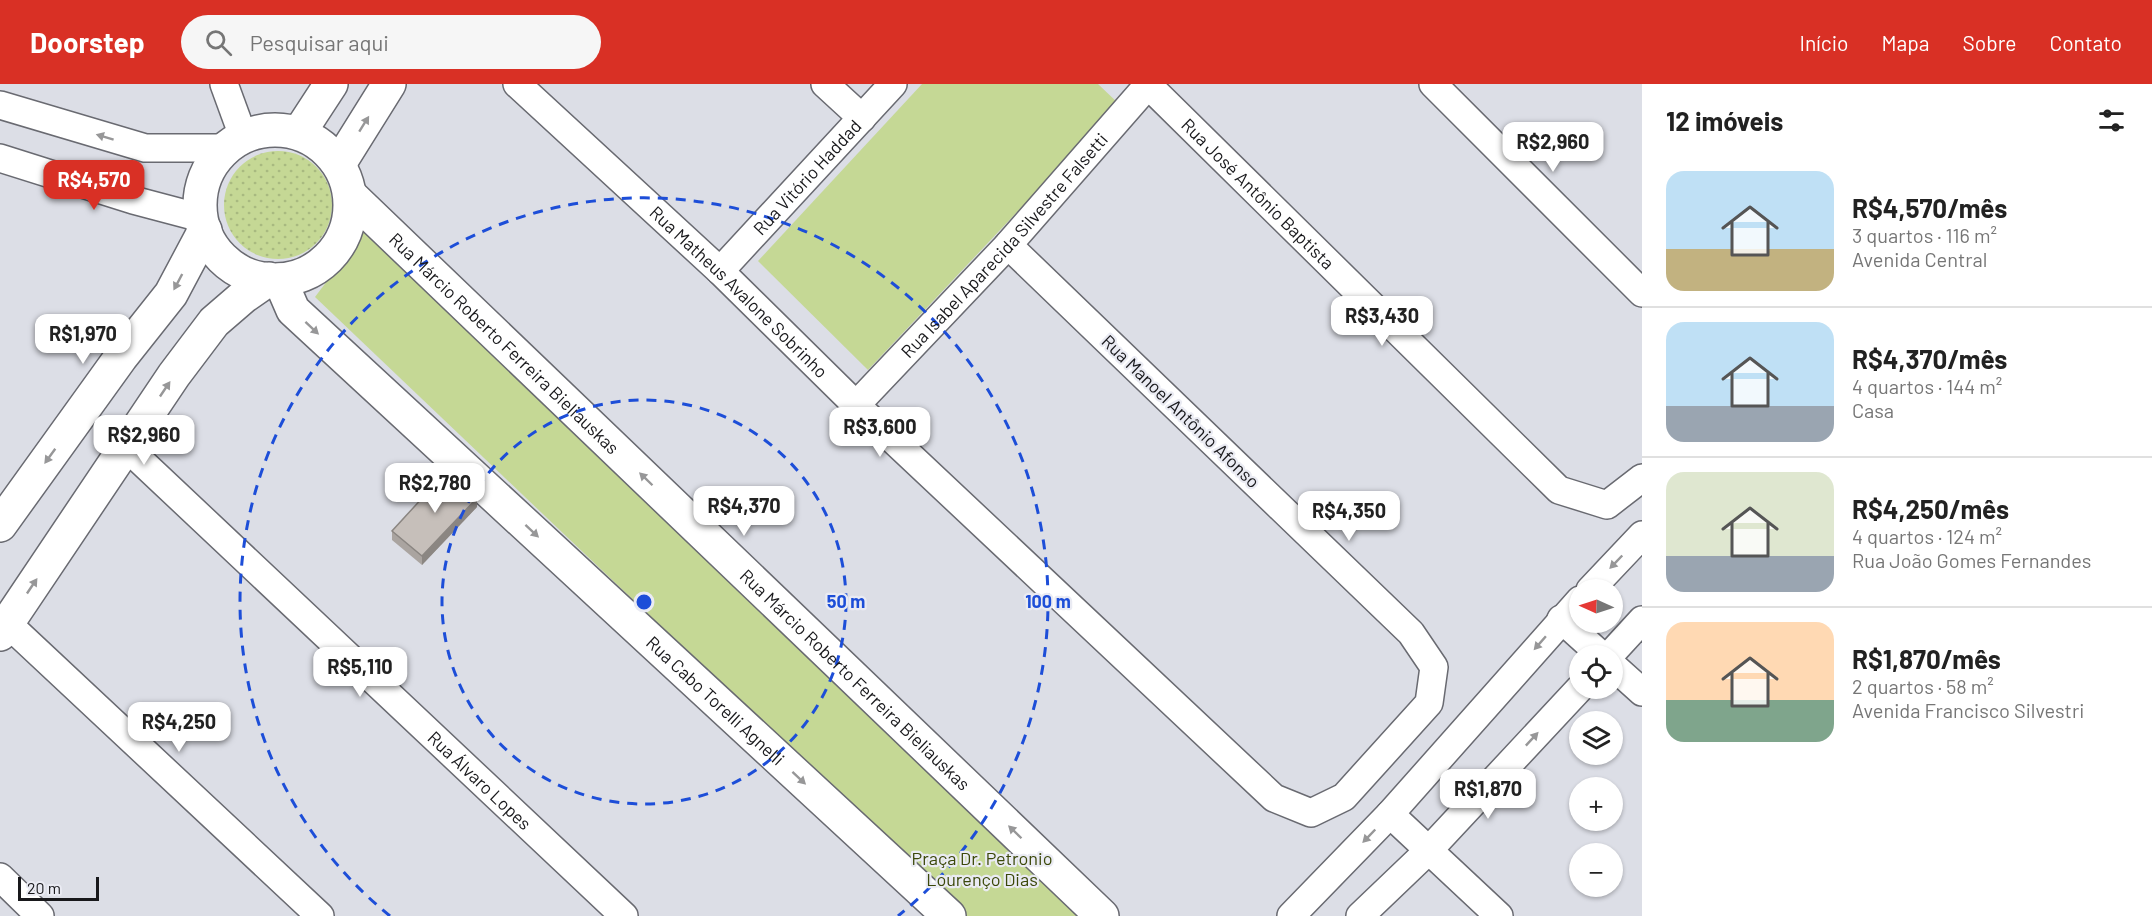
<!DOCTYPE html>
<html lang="pt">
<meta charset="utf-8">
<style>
body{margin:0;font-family:Barlow,sans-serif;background:#f6f6f6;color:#222;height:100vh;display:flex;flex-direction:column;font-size:22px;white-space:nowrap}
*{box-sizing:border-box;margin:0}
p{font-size:20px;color:#767676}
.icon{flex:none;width:33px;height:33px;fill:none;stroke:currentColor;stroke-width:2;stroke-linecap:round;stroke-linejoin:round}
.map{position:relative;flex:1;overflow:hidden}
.panel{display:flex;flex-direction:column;background:#fff;width:510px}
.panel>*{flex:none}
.needle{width:39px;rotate:273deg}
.tools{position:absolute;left:1569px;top:495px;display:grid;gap:12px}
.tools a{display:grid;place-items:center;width:54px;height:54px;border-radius:50%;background:#fff;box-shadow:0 2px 4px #0004;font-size:30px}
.scale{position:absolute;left:18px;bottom:15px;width:81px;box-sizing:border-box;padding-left:6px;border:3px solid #18181b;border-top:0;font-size:16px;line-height:21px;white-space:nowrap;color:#18181b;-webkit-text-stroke:4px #eaebf3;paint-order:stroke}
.price{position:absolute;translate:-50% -51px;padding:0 14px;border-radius:12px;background:#fff;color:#222;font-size:20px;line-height:39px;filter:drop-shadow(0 2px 3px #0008)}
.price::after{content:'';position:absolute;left:50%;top:36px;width:18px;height:14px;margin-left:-9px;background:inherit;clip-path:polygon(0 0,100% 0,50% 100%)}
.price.current{background:#d93025;color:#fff}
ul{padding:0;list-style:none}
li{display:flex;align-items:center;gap:18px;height:150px;padding:0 24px}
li+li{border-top:2px solid #e0e0e0}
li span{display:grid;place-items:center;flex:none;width:168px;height:120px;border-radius:18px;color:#555}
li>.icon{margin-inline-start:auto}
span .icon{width:72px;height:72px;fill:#fffc;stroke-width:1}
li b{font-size:26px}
h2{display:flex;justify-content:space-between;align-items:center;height:72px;padding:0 24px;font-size:26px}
header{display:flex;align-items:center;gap:36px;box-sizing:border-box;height:84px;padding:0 30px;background:#d93025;color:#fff}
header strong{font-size:28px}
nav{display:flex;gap:33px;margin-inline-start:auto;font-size:21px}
.search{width:420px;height:54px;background:#f6f6f6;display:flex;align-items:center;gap:15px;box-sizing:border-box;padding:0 21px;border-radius:33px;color:#767676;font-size:22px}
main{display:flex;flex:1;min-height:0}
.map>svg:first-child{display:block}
.grass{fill:url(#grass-dots)}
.park{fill:#c5d895}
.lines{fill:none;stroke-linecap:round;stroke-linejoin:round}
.minor-casing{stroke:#696a71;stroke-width:30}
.tertiary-casing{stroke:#696a71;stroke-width:36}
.minor{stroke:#fff;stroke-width:27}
.tertiary{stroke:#fff;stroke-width:33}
.wall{fill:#aaa4a0}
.shaded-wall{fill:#8b8682}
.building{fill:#c6bfba;stroke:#8b8682;stroke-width:1.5}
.oneway{fill:#979798}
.ring{fill:none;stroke:#1d4ed8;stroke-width:3;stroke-dasharray:10 8}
.labels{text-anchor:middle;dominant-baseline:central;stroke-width:4.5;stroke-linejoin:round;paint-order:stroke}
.street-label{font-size:18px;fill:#18181b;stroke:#eaebf3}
.park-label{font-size:18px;fill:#3b4809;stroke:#eaebf3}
.centre{fill:#1d4ed8;stroke:#eaebf3;stroke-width:3}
.ring-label{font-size:18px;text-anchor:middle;font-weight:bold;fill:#1d4ed8;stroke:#eaebf3;stroke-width:4.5;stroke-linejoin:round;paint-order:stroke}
</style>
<header>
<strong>Doorstep</strong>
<div class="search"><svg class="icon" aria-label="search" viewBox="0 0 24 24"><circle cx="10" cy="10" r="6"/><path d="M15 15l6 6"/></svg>Pesquisar aqui</div>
<nav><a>Início</a><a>Mapa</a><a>Sobre</a><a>Contato</a></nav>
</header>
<main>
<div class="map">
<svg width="1642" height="832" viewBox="0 0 1642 832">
<defs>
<pattern id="grass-dots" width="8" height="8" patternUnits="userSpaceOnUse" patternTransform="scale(1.5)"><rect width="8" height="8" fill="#c5d895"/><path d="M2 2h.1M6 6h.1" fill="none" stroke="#a8b980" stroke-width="1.8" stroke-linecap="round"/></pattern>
</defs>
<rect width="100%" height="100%" fill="#dcdee6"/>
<!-- grass -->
<circle class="grass" cx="278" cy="121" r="54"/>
<!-- park -->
<g class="park">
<path d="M922,0H1098L1119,20L868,286L758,177Z"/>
<path d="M367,144L1100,832H965L315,213Z"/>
</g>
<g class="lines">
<!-- minor casing -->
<g class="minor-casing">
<g id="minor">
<path d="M224,0L243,52"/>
<path id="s1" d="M517,0L720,187L856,321L1274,714L1311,729L1344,713L1429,619L1434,583L1411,549L1008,161"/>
<path d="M825,0L862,34"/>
<path id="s2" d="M1147,0L1559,406L1607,421L1642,394"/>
<path d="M1433,0L1642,209"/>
<path d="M0,21L145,64H225"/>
<path d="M0,74L133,116L201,134"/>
<path id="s3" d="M720,187L893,0"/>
<path id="s4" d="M856,321L1008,161L1148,1"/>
<path id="s5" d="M126,363L624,832"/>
<path d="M1590,506L1642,451"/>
<path d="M1561,535L1602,572"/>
<path d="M7,539L320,832"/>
<path d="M1609,572L1642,536"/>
<path d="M1612,581L1642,608"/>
<path d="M1390,730L1499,832"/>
<path d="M0,793L40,832"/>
<path d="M1291,832L1390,730L1580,516"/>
<path d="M1360,832L1428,767L1580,604"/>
</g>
</g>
<!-- tertiary casing -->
<g class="tertiary-casing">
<g id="tertiary">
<circle cx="275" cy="121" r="75"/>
<path d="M299,49L331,0"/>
<path d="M339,80L389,0"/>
<path id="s6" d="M350,111L1102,832"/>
<path id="s7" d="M280,196L293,226L949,832"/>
<path d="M0,441L121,273L171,210L205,146"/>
<path d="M0,550L174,291L214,238L243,213L269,195"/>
</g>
</g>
<!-- minor -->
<use href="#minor" class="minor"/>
<!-- tertiary -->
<use href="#tertiary" class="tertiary"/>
</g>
<!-- wall -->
<path class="wall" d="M477,423L422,481L392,456V447Z"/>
<!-- shaded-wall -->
<path class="shaded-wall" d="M477,414V423L422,481V472Z"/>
<!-- building -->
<path class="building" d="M447,387L477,414L422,472L392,447Z"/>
<!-- one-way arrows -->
<defs><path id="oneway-solid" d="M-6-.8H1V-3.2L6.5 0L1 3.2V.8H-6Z" transform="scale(1.5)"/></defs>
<g class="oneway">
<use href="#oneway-solid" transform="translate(364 40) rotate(-58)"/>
<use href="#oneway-solid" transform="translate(105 53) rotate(-163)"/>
<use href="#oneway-solid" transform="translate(178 198) rotate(118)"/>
<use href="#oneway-solid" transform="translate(312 244) rotate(43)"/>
<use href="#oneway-solid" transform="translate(165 305) rotate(-56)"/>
<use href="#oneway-solid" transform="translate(50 372) rotate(126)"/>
<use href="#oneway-solid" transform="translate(646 395) rotate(-136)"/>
<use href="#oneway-solid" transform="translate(532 447) rotate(43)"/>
<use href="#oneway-solid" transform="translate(1616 478) rotate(134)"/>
<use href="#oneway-solid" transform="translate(32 502) rotate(-56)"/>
<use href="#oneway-solid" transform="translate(1540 559) rotate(131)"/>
<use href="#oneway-solid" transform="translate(1532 655) rotate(-47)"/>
<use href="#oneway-solid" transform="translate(799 694) rotate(43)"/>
<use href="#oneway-solid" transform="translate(1015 748) rotate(-136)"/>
<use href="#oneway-solid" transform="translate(1369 752) rotate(134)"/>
</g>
<!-- distance rings -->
<g class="ring">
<circle cx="644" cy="518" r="202"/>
<path d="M390 832A404 404 0 1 1 898 832"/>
</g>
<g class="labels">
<!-- street labels -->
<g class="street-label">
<text stroke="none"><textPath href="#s3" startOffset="128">Rua Vitório Haddad</textPath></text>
<text stroke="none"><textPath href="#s2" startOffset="156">Rua José Antônio Baptista</textPath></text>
<text stroke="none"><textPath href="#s4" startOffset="218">Rua Isabel Aparecida Silvestre Falsetti</textPath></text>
<text stroke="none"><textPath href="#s1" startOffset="304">Rua Matheus Avalone Sobrinho</textPath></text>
<text stroke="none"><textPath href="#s6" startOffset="214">Rua Márcio Roberto Ferreira Bieliauskas</textPath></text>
<text transform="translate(1181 327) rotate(44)">Rua Manoel Antônio Afonso</text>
<text stroke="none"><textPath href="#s6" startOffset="700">Rua Márcio Roberto Ferreira Bieliauskas</textPath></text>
<text stroke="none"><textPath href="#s7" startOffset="608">Rua Cabo Torelli Agnelli</textPath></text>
<text stroke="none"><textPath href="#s5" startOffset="486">Rua Álvaro Lopes</textPath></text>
</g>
<!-- park labels -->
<g class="park-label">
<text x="982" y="774">Praça Dr. Petronio<tspan x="982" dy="21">Lourenço Dias</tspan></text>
</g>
</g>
<circle cx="644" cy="518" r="9" class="centre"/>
<g class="ring-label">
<text x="846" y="524">50 m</text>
<text x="1048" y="524">100 m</text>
</g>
</svg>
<div class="tools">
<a><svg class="needle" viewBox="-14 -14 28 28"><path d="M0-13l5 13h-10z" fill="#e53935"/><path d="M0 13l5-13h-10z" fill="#767676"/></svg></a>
<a><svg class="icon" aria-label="locate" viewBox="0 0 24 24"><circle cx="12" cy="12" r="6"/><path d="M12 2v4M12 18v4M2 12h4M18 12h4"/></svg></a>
<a><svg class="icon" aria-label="layers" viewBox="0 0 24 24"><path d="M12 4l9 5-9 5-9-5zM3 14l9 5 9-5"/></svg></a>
<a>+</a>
<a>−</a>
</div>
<div class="scale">20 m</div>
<b class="price" style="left:1553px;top:89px">R$2,960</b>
<b class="price current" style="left:94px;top:127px">R$4,570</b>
<b class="price" style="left:1382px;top:263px">R$3,430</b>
<b class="price" style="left:83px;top:281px">R$1,970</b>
<b class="price" style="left:880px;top:374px">R$3,600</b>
<b class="price" style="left:144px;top:382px">R$2,960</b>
<b class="price" style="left:435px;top:430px">R$2,780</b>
<b class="price" style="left:744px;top:453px">R$4,370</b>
<b class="price" style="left:1349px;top:458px">R$4,350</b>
<b class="price" style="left:360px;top:614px">R$5,110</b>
<b class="price" style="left:179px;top:669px">R$4,250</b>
<b class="price" style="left:1488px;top:736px">R$1,870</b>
</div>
<section class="panel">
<h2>12 imóveis<svg class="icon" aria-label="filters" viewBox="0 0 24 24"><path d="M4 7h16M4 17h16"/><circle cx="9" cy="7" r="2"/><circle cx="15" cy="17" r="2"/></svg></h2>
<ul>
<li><span style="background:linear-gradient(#bfe0f5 65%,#c2b280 0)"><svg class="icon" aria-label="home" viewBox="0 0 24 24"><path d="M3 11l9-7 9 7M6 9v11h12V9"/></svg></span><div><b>R$4,570/mês</b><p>3 quartos · 116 m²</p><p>Avenida Central</p></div></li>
<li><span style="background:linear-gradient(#bfe0f5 70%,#9aa5b1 0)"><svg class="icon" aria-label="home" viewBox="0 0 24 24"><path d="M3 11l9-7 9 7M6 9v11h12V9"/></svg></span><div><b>R$4,370/mês</b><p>4 quartos · 144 m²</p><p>Casa</p></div></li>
<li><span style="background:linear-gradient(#dfe7d0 70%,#9aa5b1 0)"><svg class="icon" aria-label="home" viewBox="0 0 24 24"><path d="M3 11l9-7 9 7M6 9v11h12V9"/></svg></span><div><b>R$4,250/mês</b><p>4 quartos · 124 m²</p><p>Rua João Gomes Fernandes</p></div></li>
<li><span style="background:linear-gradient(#ffd9b3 65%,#7fa58c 0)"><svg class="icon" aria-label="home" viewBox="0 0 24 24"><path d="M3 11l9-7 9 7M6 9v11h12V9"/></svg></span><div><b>R$1,870/mês</b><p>2 quartos · 58 m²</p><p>Avenida Francisco Silvestri</p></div></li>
</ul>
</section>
</main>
